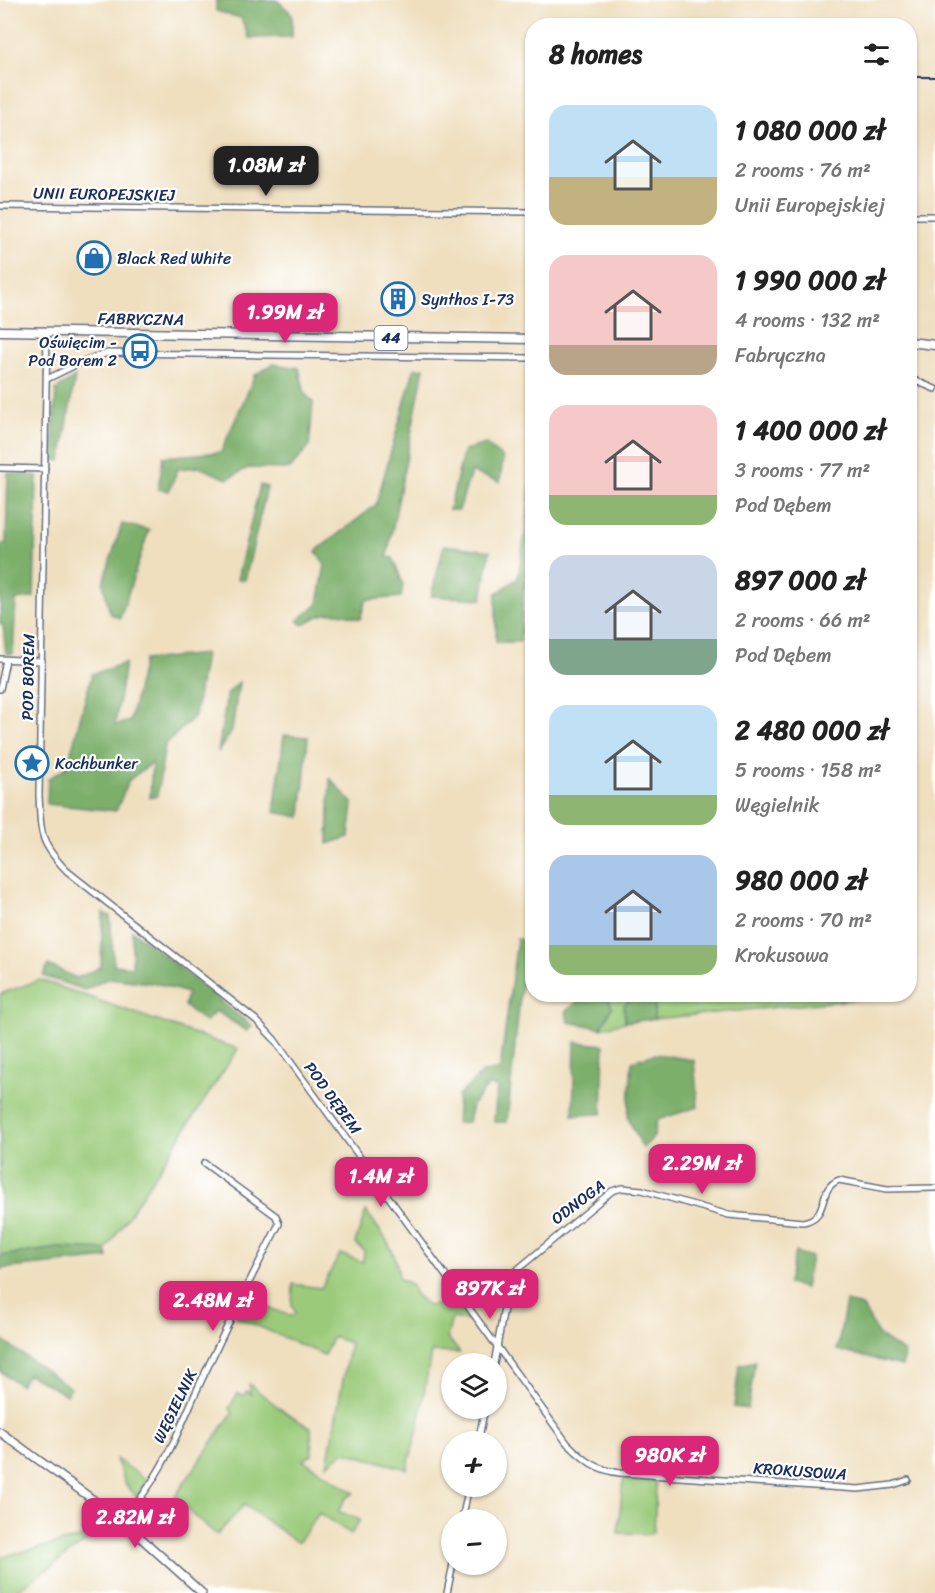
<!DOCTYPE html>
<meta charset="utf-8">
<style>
body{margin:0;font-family:Sriracha,sans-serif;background:#f6f6f6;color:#222;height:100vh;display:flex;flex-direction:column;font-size:22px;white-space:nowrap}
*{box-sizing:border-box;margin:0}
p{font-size:20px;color:#767676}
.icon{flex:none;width:33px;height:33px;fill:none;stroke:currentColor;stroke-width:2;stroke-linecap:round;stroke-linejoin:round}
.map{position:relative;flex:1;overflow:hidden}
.drawer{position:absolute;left:525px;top:18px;width:392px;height:984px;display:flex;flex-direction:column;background:#fff;border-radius:24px;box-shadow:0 2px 4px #0004}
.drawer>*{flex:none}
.controls{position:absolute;left:441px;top:1353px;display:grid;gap:12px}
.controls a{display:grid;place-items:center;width:66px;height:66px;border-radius:50%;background:#fff;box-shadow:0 2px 4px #0004;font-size:30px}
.price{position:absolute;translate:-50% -51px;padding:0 14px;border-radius:12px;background:#db2777;color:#fff;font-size:20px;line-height:39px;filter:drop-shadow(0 2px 3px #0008)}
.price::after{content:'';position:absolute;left:50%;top:36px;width:18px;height:14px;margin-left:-9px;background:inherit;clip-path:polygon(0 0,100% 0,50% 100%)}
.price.on{background:#222;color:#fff}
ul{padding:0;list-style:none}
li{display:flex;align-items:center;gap:18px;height:150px;padding:0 24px}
li span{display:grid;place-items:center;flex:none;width:168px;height:120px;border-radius:18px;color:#555}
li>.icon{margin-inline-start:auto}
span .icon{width:72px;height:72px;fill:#fffc;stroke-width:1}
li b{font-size:26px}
h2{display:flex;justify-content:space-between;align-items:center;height:72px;padding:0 24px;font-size:26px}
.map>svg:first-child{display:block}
.green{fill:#9bcb7a;stroke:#5b7d6c;stroke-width:1.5}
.forest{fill:#7caf6a;stroke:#4c6f64;stroke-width:1.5}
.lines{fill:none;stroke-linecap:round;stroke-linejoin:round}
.minor-casing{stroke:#656d80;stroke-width:8}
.tertiary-casing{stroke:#656d80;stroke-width:10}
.primary-casing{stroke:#656d80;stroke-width:11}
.minor{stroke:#fff;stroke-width:5}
.tertiary{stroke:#fff;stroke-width:7}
.primary{stroke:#fff;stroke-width:8}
.rail{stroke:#1b2f5e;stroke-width:2}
.labels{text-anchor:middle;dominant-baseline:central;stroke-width:4.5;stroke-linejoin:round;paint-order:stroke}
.shield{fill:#fff;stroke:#5f6d8e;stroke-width:1.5}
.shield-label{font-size:15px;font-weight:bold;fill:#1b2f5e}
.street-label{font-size:16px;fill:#1b2f5e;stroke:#fff}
.poi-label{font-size:16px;fill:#1b2f5e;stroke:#fff;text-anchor:start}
</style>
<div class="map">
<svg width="935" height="1593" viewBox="0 0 935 1593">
<rect width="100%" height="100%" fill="#fff"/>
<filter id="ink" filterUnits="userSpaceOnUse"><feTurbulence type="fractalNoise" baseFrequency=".0167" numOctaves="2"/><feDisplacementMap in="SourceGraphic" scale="12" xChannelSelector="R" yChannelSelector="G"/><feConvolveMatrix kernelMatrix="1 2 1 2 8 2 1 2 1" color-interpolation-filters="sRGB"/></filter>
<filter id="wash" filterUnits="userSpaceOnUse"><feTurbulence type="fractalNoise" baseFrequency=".008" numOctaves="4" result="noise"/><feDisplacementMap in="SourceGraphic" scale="24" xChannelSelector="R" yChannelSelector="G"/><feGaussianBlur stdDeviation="1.35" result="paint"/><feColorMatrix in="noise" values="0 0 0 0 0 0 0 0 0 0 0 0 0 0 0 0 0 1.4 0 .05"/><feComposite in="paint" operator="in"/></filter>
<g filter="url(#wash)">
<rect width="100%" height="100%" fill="#efdfbf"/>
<!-- green -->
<g class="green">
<path d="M40,980L238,1049L106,1250L59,1248L0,1256V994Z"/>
<path d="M607,995H636L625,1005V1022L601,1028L612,1007Z"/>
<path d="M655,995L900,994V995L654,1019Z"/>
<path d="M366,1211C381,1233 398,1251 399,1278L412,1285L414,1293L428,1306L458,1302L465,1309L469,1321L452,1318L447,1337L460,1353L431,1352L418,1429L407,1469L344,1452L327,1465L350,1343L333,1337L324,1355L237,1317L245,1299L291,1316L296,1314L292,1305L293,1284L321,1288L340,1254L363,1262L364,1251L355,1243Z"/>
<path d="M249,1384L287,1414L311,1428L312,1455L303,1460L354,1493L346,1498L338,1511L360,1520L351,1534L319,1513L298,1543L244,1505L217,1535L174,1498L233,1412L229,1408L238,1393L243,1396L247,1391L251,1394Z"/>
<path d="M116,1459L147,1480L137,1497L126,1485Z"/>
<path d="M628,1478L654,1480L656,1484L654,1532L650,1534L618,1533L623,1480Z"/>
<path d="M97,1534L13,1593H0V1557Z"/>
</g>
<!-- forest -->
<g class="forest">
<path d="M216,0H277L292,14V37L249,38L241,18L216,11Z"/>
<path d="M273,364L299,368L305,394L313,402L309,447L290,469L248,468L227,479L199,467L178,469L169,491L158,489L163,457L221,452L255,375Z"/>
<path d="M424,368L387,557L393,558L403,584L401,597L366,600L360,619C336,609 323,611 303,625L298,620L318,604L325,565L316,551L376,505L414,369Z"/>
<path d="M75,377L61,461L51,459L56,390Z"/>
<path d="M532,425V537L523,594L520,642H496V594L518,578L529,505Z"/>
<path d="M486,444L503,458L500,482L471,472L459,510H449L464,450Z"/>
<path d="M8,473L37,476L34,597L16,600L13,654H6L3,625L0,624V545L6,543Z"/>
<path d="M260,485L267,487L245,580L237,579Z"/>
<path d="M122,524L149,530L120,618L110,614L103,583Z"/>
<path d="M444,545L490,551L482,599L431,596Z"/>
<path d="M205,654L195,716L165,745L157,796L150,798L152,763L129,780L116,811L47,804L48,779L67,767L92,674L125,663L115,725L130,721L144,660Z"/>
<path d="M239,682L232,731L218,752L227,694Z"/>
<path d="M284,735L308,737L301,817L274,812Z"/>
<path d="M330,778L353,804L349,837L328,844Z"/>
<path d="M103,913L110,916L114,965L132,967V930L252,1026L247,1031L216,1011L205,1022L184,1006L187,993L159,984L109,978L85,990L43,976L48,965L77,978L101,967Z"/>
<path d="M517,939L526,940L507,1122H494L497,1087L488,1086L472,1105L468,1122L456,1123L458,1096L482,1073L500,1069Z"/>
<path d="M577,995H607L612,1007L601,1028L568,1022L566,1011L577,1002Z"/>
<path d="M636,995H655L654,1019L625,1022L624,1005Z"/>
<path d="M575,1042L604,1045L602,1114L573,1115Z"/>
<path d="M655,1054L694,1060L698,1107L657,1120L654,1137L643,1148L628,1118L632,1061Z"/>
<path d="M59,1248L106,1250L108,1258L0,1269V1256Z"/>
<path d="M795,1252L811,1257L805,1288L788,1284Z"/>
<path d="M846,1302L862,1306L879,1336L905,1353L902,1366L837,1350Z"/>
<path d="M0,1339L71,1388L67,1395L28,1374L20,1385L0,1371Z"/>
<path d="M755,1361L748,1409L734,1407L739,1365Z"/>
</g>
</g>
<g filter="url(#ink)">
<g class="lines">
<!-- minor casing -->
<g class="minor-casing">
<g id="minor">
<path d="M0,206L532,212"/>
<path d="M909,216H935"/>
<path d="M47,332L39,795C41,834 39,842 67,871L256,1020L274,1039L567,1443C584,1460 596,1470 620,1473L858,1489L893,1485L908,1480"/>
<path d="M909,378L935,389"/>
<path d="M47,379L88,359L108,353L532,358"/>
<path d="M0,468L45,469"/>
<path d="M0,659L42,661"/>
<path d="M0,689L6,660"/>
<path d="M494,1364L506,1297L518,1269L612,1191L622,1188L642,1190L729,1215L803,1222C831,1217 816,1189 839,1180L887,1189L935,1188"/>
<path d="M478,1442L485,1408"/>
<path d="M121,1520C157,1486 177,1435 197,1390C223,1334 250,1279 279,1224L276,1216L204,1163"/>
<path d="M462,1520L469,1486"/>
<path d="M447,1593L453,1564"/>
</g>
</g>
<!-- tertiary casing -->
<g class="tertiary-casing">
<path id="tertiary" d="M0,1432L121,1520L202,1593"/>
</g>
<!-- primary casing -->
<g class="primary-casing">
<g id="primary">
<path d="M0,331L532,339"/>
<path d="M909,342L935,345"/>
</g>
</g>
<!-- minor -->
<use href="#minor" class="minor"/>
<!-- tertiary -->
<use href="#tertiary" class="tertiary"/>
<!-- primary -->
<use href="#primary" class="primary"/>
<!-- rail -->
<path class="rail" d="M909,77H935"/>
</g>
</g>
<!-- icons -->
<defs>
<g id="shop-ring" transform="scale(1.725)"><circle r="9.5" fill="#fff" stroke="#1f6fb2" stroke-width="1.5"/><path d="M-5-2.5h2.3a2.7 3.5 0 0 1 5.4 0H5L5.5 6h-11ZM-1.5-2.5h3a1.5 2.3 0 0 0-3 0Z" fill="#1f6fb2"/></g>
<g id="building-ring" transform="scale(1.725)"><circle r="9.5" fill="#fff" stroke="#1f6fb2" stroke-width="1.5"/><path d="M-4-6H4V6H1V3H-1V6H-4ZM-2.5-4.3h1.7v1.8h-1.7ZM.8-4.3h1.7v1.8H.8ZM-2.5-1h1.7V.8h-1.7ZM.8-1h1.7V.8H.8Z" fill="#1f6fb2"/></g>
<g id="bus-ring" transform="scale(1.725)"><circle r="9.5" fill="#fff" stroke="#1f6fb2" stroke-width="1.5"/><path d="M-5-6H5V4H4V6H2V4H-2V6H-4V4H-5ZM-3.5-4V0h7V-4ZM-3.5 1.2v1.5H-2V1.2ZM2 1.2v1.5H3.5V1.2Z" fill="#1f6fb2"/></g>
<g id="sight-ring" transform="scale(1.725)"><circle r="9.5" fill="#fff" stroke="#1f6fb2" stroke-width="1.5"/><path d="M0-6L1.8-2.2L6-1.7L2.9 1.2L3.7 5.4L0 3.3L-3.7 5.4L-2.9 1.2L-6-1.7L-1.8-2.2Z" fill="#1f6fb2"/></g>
</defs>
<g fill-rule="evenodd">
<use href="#shop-ring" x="94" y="258"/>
<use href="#building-ring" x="398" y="299"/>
<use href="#bus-ring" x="140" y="351"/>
<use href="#sight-ring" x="32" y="763"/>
</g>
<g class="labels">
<!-- shield labels -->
<rect class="shield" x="374.5" y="326" width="33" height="24" rx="4.5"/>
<g class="shield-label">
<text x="391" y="338">44</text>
</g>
<!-- street labels -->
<g class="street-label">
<text transform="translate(104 194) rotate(1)">UNII EUROPEJSKIEJ</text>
<text transform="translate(141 319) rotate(1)">FABRYCZNA</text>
<text transform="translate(28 677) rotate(-89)">POD BOREM</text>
<text transform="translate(333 1098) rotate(54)">POD DĘBEM</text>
<text transform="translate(578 1202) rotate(-37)">ODNOGA</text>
<text transform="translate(175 1406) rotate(-64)">WĘGIELNIK</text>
<text transform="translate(800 1471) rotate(4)">KROKUSOWA</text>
</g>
<!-- poi labels -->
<g class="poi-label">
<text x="117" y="258">Black Red White</text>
<text x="421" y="299">Synthos I-73</text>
<text x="117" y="342" text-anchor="end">Oświęcim -<tspan x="117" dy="18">Pod Borem 2</tspan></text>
<text x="55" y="763">Kochbunker</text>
</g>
</g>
</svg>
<div class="controls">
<a><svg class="icon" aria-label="layers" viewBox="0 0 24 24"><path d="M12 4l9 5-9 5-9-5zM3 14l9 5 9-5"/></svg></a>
<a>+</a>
<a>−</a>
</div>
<b class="price on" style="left:266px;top:197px">1.08M zł</b>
<b class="price" style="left:285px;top:344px">1.99M zł</b>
<b class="price" style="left:702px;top:1195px">2.29M zł</b>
<b class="price" style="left:381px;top:1208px">1.4M zł</b>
<b class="price" style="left:490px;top:1320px">897K zł</b>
<b class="price" style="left:213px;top:1332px">2.48M zł</b>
<b class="price" style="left:670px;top:1487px">980K zł</b>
<b class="price" style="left:135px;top:1549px">2.82M zł</b>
<section class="drawer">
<h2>8 homes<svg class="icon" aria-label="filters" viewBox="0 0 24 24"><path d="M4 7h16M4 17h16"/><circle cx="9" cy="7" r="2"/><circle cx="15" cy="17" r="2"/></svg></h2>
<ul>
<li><span style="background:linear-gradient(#bfe0f5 60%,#c2b280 0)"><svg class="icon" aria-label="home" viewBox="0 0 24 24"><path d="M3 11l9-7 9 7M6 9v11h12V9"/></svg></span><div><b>1 080 000 zł</b><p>2 rooms · 76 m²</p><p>Unii Europejskiej</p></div></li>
<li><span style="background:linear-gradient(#f6c9c9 75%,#b9a48a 0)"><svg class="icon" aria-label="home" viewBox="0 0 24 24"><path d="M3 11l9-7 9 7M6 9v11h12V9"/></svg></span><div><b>1 990 000 zł</b><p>4 rooms · 132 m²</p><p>Fabryczna</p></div></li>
<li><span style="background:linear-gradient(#f6c9c9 75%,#8fb573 0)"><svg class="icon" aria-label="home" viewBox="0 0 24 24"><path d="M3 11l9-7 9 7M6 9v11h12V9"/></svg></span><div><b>1 400 000 zł</b><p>3 rooms · 77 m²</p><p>Pod Dębem</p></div></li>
<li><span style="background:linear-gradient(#c9d6e8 70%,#7fa58c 0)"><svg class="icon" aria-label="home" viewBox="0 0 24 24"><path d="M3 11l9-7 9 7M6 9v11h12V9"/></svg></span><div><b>897 000 zł</b><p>2 rooms · 66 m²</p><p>Pod Dębem</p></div></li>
<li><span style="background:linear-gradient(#bfe0f5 75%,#8fb573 0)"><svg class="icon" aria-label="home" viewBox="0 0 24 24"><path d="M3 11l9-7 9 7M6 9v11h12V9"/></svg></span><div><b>2 480 000 zł</b><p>5 rooms · 158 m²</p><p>Węgielnik</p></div></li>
<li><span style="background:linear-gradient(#a9c7e8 75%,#8fb573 0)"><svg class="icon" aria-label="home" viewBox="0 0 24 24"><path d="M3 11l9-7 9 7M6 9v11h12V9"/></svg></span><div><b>980 000 zł</b><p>2 rooms · 70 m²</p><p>Krokusowa</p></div></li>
</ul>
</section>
</div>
